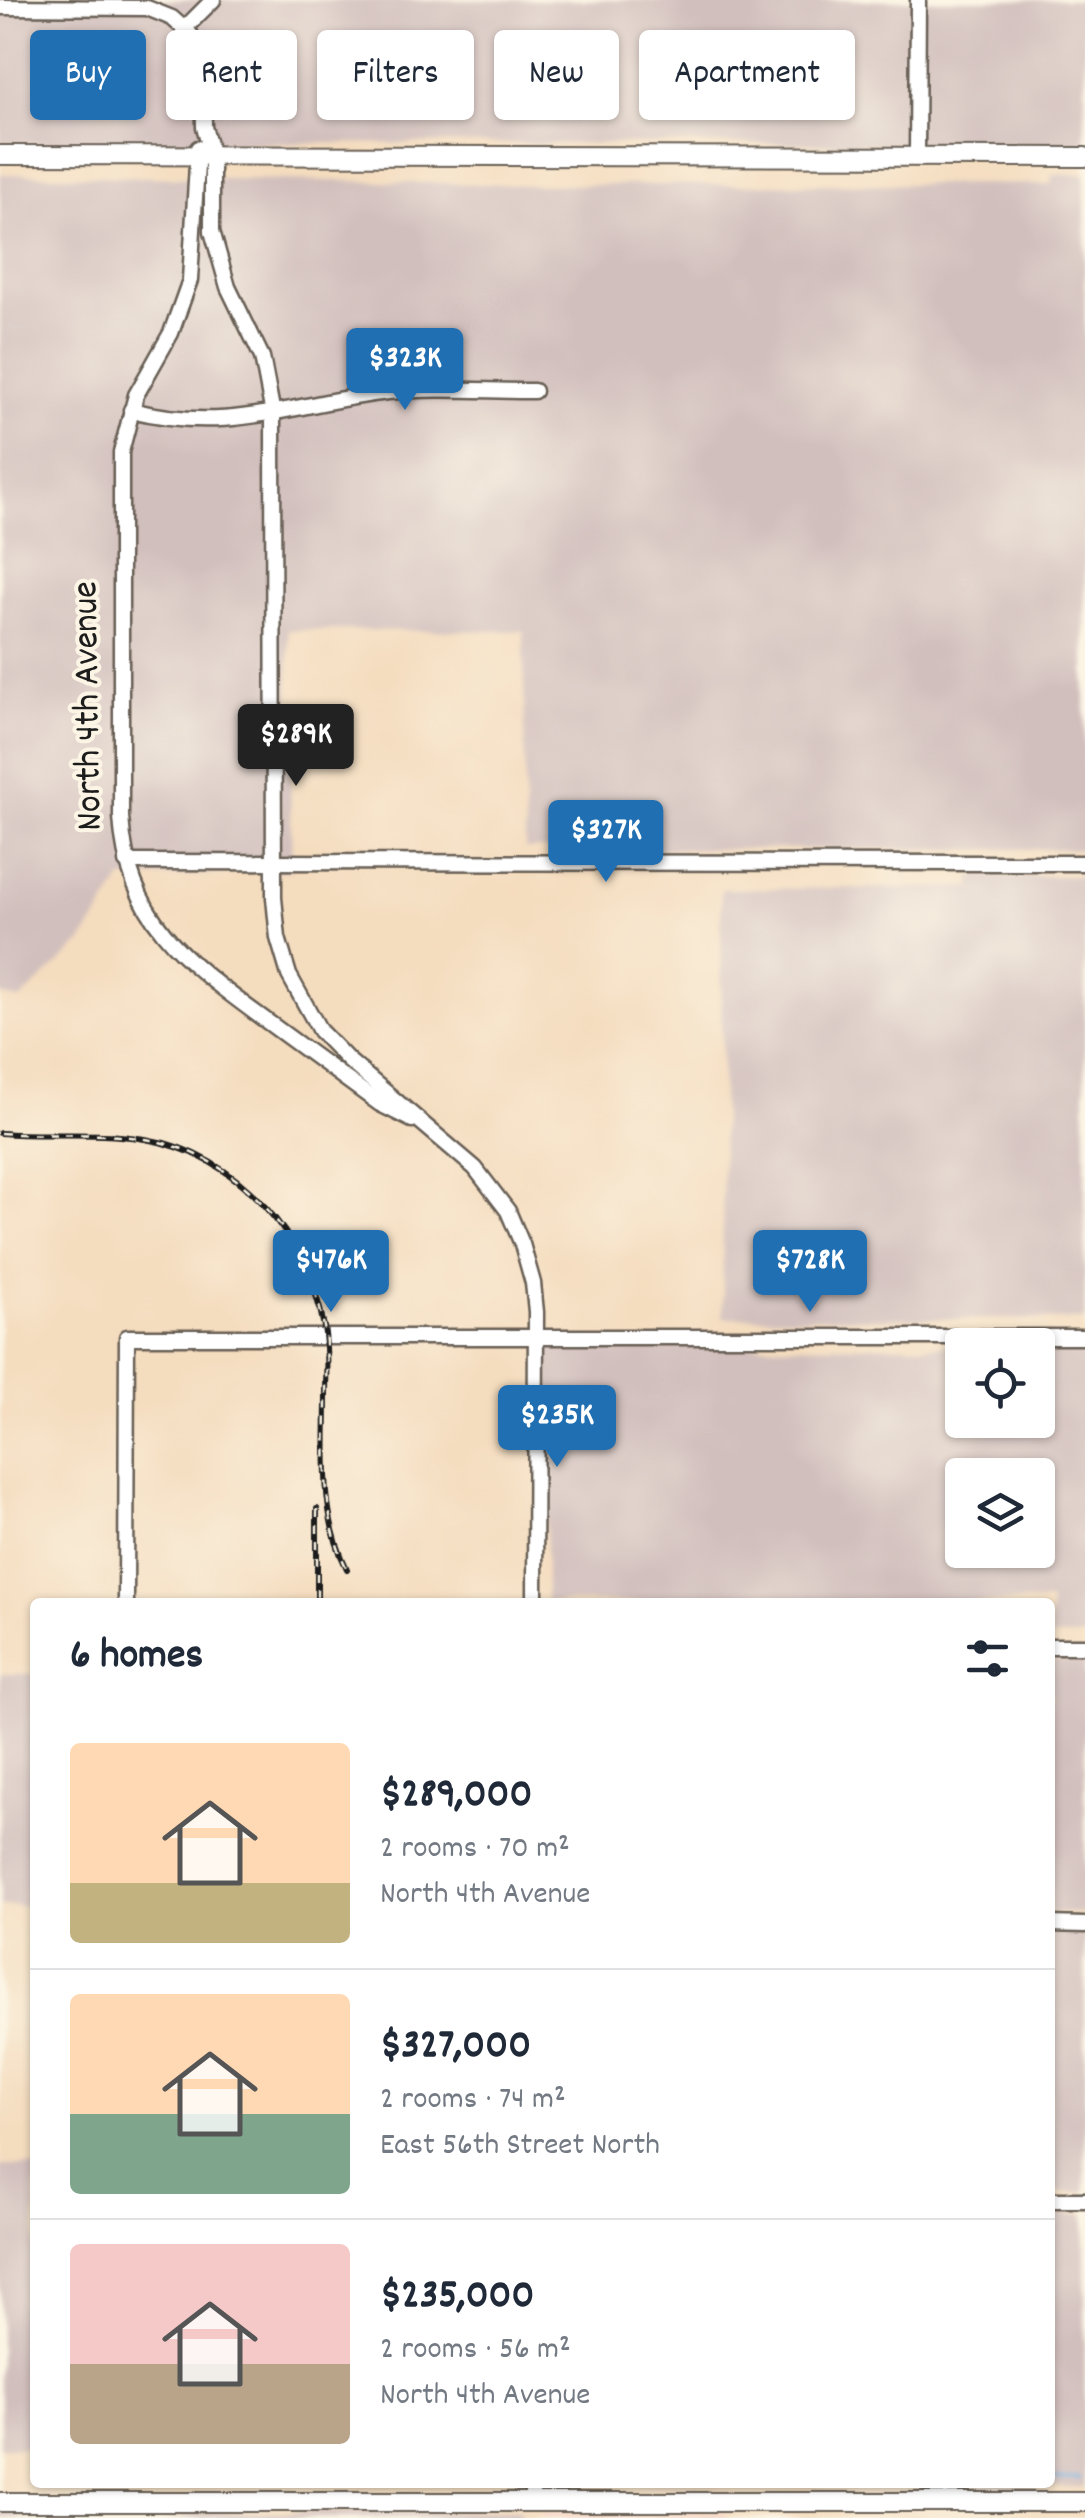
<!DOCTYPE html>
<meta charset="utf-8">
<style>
body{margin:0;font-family:Dekko,sans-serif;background:#f2f2f3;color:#1f2937;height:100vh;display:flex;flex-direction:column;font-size:38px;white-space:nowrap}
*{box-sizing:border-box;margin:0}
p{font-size:32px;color:#747a83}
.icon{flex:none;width:55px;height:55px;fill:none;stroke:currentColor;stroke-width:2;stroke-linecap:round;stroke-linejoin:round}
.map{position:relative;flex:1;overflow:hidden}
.details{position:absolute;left:30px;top:1598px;width:1025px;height:890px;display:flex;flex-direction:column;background:#fff;border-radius:10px;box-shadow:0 2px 8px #0004}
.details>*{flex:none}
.top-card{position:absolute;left:30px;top:30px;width:1025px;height:90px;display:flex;gap:20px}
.fabs{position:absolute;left:945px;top:1328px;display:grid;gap:20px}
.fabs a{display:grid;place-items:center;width:110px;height:110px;border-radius:10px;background:#fff;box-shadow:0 2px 8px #0004;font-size:50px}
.price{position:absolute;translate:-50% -85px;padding:0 22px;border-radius:10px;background:#1f6fb2;color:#fff;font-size:32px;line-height:65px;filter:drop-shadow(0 2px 5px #0008)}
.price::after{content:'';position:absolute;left:50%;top:60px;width:30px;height:22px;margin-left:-15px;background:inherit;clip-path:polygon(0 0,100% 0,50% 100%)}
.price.on{background:#222;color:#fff}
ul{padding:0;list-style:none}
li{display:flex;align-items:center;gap:30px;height:250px;padding:0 40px}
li+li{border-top:2px solid #e0e1e3}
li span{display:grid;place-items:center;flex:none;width:280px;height:200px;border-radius:10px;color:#555}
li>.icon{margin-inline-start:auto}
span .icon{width:120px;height:120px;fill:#fffc;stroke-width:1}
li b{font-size:42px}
h2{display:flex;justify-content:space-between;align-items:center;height:120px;padding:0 40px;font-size:42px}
.pill{padding:0 35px;border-radius:10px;background:#fff;box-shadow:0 2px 8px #0004;font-size:35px;line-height:90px}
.pill.on{background:#1f6fb2;color:#fff}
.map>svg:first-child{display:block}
.built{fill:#f5d2c3}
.industrial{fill:#d1bfbd;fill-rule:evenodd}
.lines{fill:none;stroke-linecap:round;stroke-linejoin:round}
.stream{stroke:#71b6e7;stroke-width:2.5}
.minor-casing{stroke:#685f55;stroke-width:19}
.major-casing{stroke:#685f55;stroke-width:22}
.minor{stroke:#fff;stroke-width:14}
.major{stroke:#fff;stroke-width:18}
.rail-casing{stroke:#1c1c1c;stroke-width:6}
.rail{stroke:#fcf5e5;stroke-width:2.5;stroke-dasharray:8;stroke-linecap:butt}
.labels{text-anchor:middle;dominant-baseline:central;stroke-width:8;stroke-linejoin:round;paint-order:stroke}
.street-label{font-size:38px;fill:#1c1c1c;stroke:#fcf5e5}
</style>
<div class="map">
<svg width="1085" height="2518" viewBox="0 0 1085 2518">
<rect width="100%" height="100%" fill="#fcf5e5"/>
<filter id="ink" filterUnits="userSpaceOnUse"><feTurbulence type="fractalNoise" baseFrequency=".01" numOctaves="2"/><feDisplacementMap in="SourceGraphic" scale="20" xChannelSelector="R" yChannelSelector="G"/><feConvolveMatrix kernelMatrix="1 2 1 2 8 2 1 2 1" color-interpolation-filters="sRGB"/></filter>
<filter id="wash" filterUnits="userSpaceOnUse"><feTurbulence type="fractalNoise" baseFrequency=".0048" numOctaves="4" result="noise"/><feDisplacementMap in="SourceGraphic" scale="40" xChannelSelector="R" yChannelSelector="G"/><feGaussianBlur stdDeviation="2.25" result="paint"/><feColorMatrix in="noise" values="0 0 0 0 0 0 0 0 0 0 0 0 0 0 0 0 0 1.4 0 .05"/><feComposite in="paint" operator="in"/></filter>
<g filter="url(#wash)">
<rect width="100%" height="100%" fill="#f4dcbe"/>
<!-- built -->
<path class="built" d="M543,2511H726V2518H542Z"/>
<!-- industrial -->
<g class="industrial">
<path d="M0,0H1085V144L0,143Z"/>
<path d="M0,174L529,185L1051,184L1052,174H1085V849H525L524,631L288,630L292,870L122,879L82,942L20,1000L0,995Z"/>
<path d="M971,876H1085V1320L723,1317L721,889L971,887Z"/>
<path d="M546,1344L962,1346V1420H1038V1346H1085V1637H1050V1602H546ZM962,1475H1038V1550H962Z"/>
<rect x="1050" y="1661" width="35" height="252"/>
<rect x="0" y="1674" width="35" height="232"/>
<rect x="1050" y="1932" width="35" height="260"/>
<rect x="0" y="2166" width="35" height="281"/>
<path d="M1050,2214H1085V2487L577,2483L1050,2482Z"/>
<path d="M520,2511V2518H0V2513Z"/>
</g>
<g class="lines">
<!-- stream -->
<path class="stream" d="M1050,2478H1080"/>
</g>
</g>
<g filter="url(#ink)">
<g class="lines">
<!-- minor casing -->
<g class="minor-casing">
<g id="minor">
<path d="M0,7L147,8L172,18L190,34L197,44L203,69L204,127L212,155V231L228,287L262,357L273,414L274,898L278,938L289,975L320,1031L349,1061L475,1168L508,1211L522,1244L533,1283L536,1312L535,1602"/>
<path d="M185,28L213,0"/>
<path d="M198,148L190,280L171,333L136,395L121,452V817C127,919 185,961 261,1017C301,1046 340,1075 380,1104L412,1120"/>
<path d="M917,156L918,0"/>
<path d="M131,410C231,435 292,403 388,392C436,387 486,391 534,391"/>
<path d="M126,862L1085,863"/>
<path d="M126,1602L127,1337H1085"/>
<path d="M1050,1646H1085"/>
<path d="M1050,1924L1085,1925"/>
<path d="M1050,2200H1085"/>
<path d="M532,2502V2482"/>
</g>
</g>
<!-- major casing -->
<g class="major-casing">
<g id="major">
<path d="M0,155L1085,157"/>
<path d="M0,2502H1085"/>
</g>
</g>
<!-- minor -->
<use href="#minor" class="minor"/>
<!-- major -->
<use href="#major" class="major"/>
<!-- rail casing -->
<g class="rail-casing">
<g id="rail">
<path d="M0,1133C48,1137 97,1131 145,1139C238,1154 308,1237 324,1327C328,1349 326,1373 326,1396C326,1455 320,1515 347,1569"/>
<path d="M317,1509V1602"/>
</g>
</g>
<!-- rail -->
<use href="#rail" class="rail"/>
</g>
</g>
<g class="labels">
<!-- street labels -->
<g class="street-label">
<text transform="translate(90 706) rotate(-91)">North 4th Avenue</text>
</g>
</g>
</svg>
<div class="fabs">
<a><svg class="icon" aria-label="locate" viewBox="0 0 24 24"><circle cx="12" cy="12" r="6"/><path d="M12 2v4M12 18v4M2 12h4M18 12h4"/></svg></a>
<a><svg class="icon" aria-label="layers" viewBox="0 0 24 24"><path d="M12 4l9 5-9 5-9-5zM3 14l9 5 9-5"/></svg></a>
</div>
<b class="price" style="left:405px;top:413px">$323K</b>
<b class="price on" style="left:296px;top:789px">$289K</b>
<b class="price" style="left:606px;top:885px">$327K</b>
<b class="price" style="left:331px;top:1315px">$476K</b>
<b class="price" style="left:810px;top:1315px">$728K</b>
<b class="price" style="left:557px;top:1470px">$235K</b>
<div class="top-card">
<a class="pill on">Buy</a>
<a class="pill">Rent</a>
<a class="pill">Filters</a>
<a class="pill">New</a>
<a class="pill">Apartment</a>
</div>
<section class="details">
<h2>6 homes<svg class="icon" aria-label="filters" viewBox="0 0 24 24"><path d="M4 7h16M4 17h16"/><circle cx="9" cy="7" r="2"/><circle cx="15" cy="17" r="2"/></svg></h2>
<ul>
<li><span style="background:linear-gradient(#ffd9b3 70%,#c2b280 0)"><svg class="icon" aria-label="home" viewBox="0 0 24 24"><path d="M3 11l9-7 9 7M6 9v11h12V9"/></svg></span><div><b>$289,000</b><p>2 rooms · 70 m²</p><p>North 4th Avenue</p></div></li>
<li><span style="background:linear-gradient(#ffd9b3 60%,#7fa58c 0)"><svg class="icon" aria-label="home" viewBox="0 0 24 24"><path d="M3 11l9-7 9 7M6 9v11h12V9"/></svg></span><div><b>$327,000</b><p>2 rooms · 74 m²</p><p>East 56th Street North</p></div></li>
<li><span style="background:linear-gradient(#f6c9c9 60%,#b9a48a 0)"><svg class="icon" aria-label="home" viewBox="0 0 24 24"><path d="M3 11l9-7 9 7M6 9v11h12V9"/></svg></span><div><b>$235,000</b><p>2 rooms · 56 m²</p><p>North 4th Avenue</p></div></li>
</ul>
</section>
</div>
